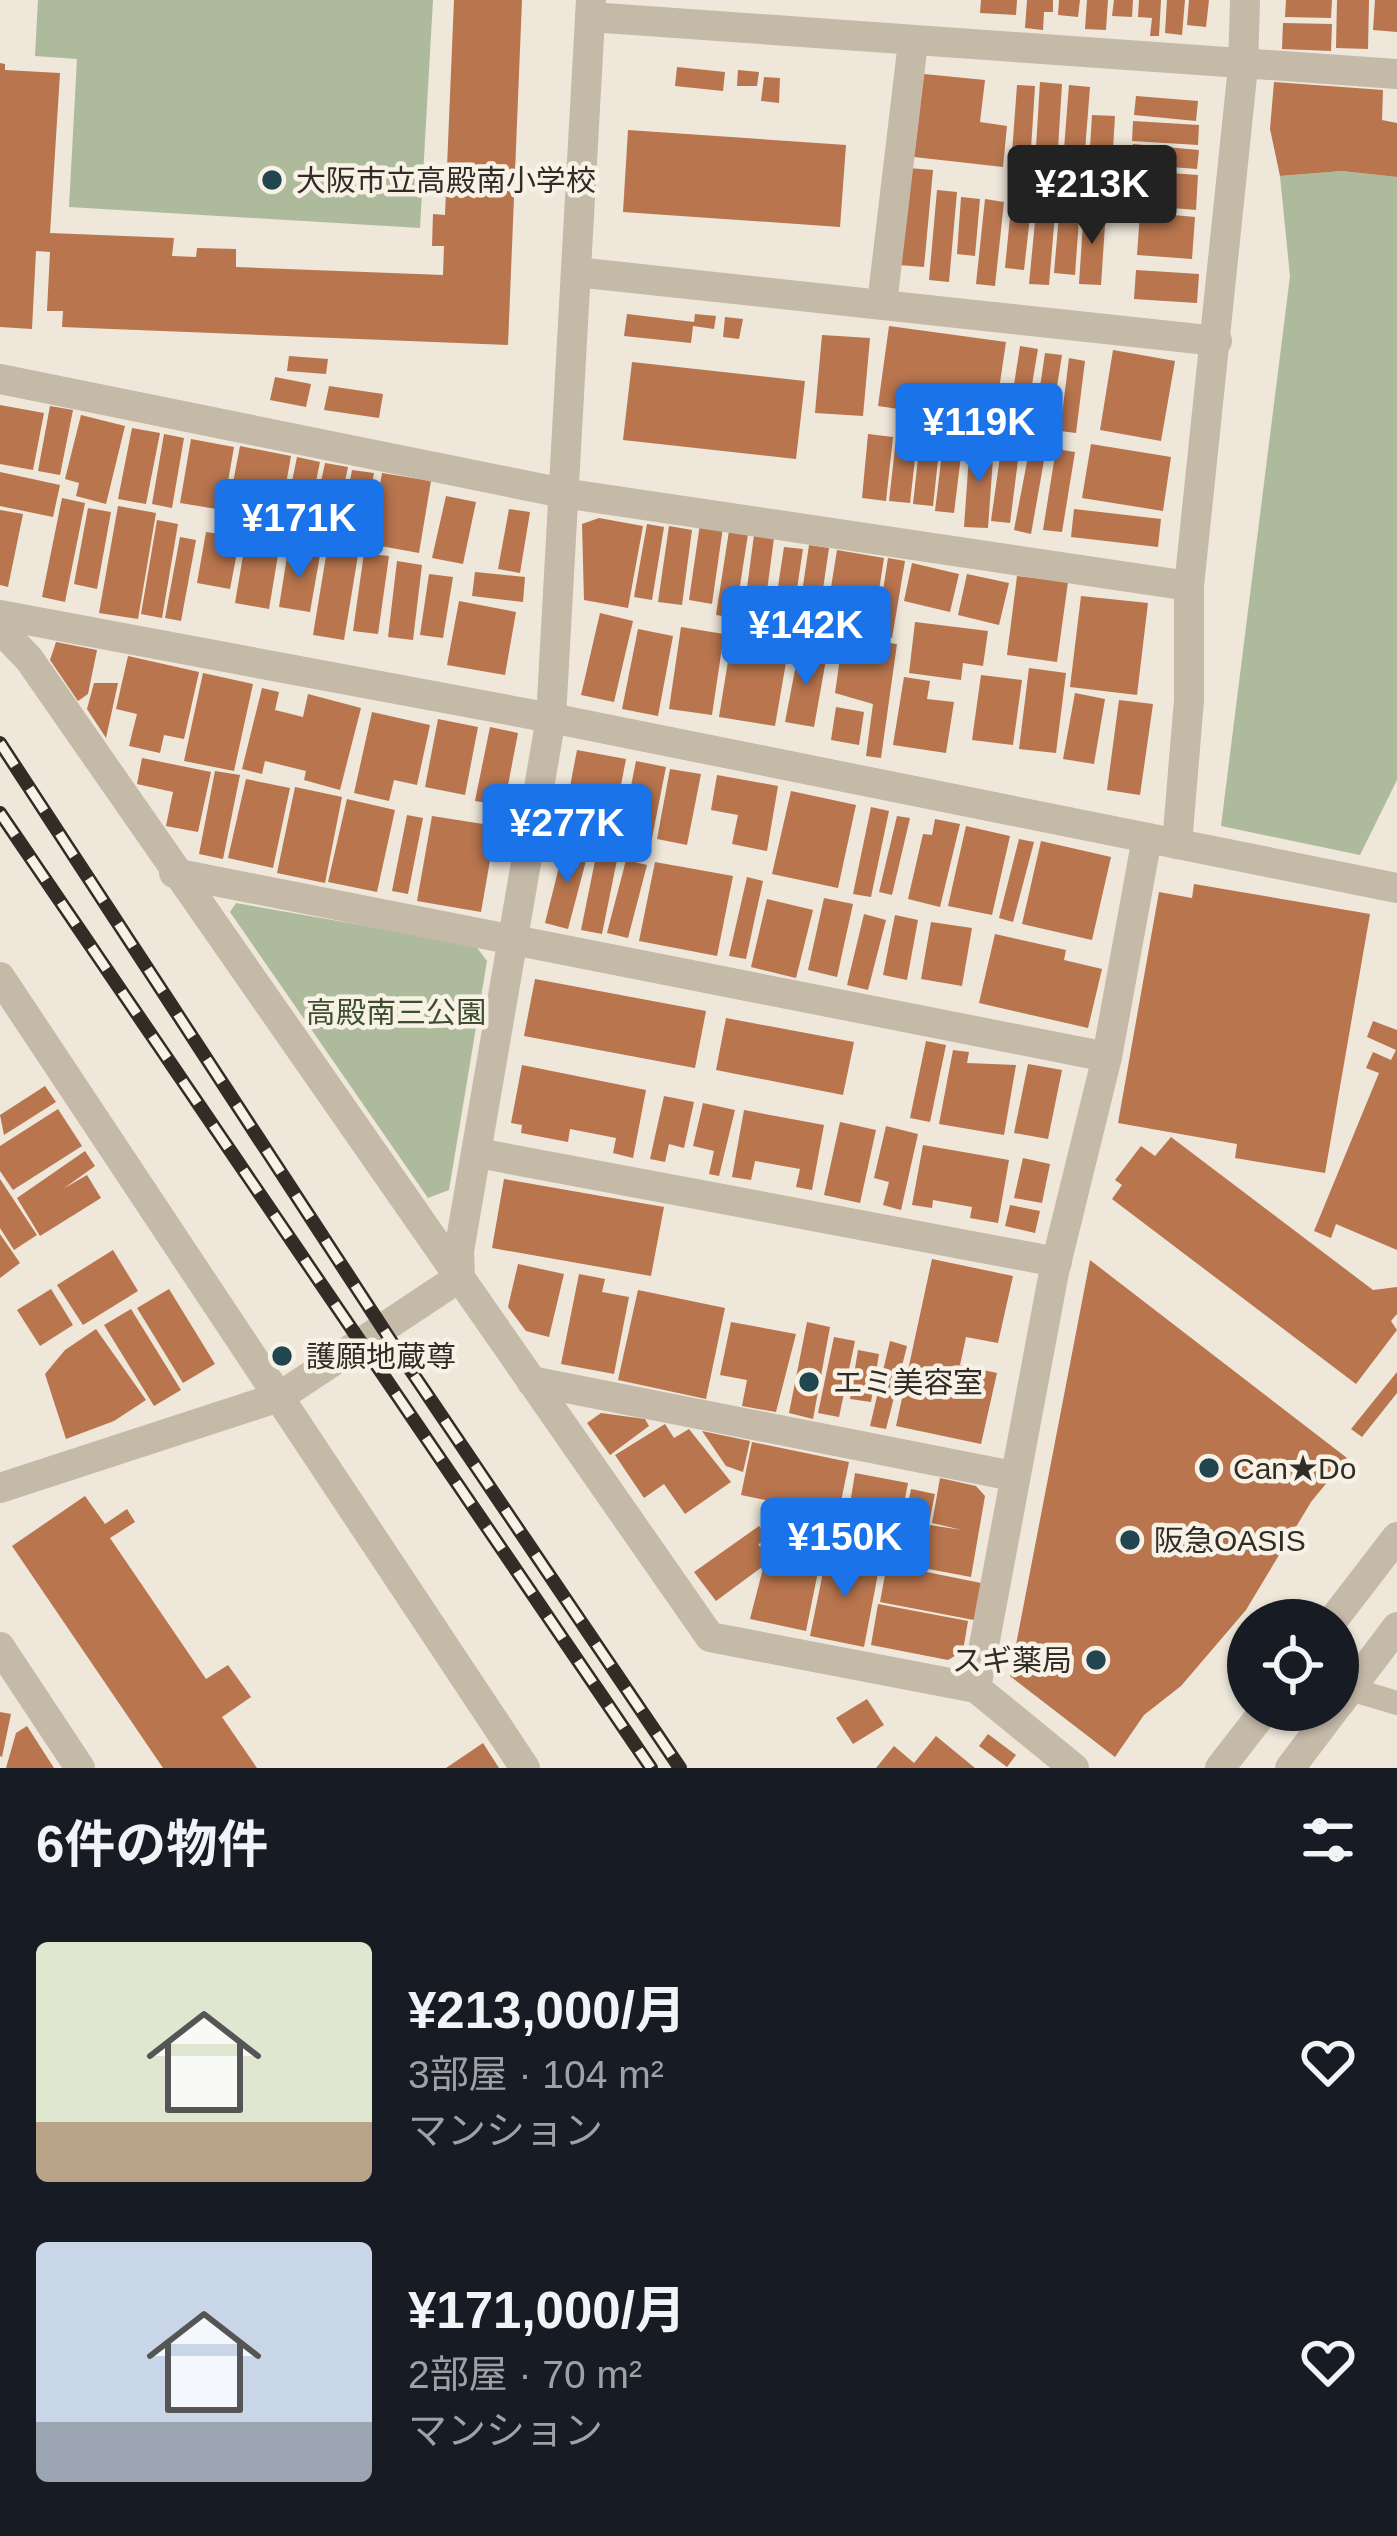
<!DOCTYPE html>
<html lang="ja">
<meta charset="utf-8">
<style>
body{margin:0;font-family:Arial,"Noto Sans JP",sans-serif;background:#20242c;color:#f1f3f6;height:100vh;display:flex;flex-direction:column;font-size:45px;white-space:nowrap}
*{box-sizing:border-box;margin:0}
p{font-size:39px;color:#9ea1a6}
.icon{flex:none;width:66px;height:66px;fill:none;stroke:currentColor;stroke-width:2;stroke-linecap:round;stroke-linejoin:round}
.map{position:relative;height:1768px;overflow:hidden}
.details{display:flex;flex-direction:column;background:#171b24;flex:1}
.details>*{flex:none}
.fabs{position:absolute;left:1227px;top:1599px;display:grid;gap:24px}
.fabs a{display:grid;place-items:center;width:132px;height:132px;border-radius:50%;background:#171b24;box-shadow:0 3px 9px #0004;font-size:60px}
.price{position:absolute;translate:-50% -102px;padding:0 27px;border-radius:12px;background:#1a73e8;color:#fff;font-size:39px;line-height:78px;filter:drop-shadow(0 3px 6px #0008)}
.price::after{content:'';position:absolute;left:50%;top:72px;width:36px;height:27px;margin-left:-18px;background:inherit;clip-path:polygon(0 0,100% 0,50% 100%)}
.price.current{background:#222;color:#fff}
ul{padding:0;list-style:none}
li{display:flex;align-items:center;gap:36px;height:300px;padding:0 36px}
li span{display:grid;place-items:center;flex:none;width:336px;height:240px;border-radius:12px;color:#555}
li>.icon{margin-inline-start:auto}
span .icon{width:144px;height:144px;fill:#fffc;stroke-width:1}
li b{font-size:51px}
h2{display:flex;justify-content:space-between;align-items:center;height:144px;padding:0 36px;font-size:51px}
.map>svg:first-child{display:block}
.green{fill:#adbb9c}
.building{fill:#b8754e}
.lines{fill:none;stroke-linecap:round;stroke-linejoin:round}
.service{stroke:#c5b9a8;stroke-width:24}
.minor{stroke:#c5b9a8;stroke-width:30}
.tertiary{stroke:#c5b9a8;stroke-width:30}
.rail-casing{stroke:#322c27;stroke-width:14}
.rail{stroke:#f7f1e6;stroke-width:9;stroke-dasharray:27;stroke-linecap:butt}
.poi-dot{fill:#21464f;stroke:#f7f1e6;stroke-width:4.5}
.labels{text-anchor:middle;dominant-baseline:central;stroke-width:9;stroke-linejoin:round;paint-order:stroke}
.poi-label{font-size:30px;fill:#322c27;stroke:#f7f1e6;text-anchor:start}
.park-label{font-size:30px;fill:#3e4e2e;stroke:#f7f1e6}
</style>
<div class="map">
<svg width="1397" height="1768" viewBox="0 0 1397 1768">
<rect width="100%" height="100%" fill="#eee7da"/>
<!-- green -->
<g class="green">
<path d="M38,0H433L420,228L69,207L77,59L35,56Z"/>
<path d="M1342,171L1397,177V780L1360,855L1221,826L1290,276L1280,176Z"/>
<path d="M236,903L475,945L487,961L449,1190L428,1198L230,912Z"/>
</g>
<!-- building -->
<g class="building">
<path d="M454,0H522L508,345L62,327L63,311H47L50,252L36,251L32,329L0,327V63L5,64V70L60,73L50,233L174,238L172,256L196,257L197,248L236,249V267L443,275L444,246H432L433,214L445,215Z"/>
<path d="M981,0H1017L1016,15L980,13Z"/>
<path d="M1027,0H1053V12H1044L1043,30L1025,28Z"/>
<path d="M1059,0H1080L1078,17L1058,15Z"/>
<path d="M1087,0H1108L1106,30L1085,29Z"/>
<path d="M1114,0H1133L1132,17L1112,16Z"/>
<path d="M1139,0H1161L1159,36H1150L1152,18L1138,17Z"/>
<path d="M1167,0H1185L1182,35L1165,33Z"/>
<path d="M1189,0H1209L1206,27L1187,25Z"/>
<path d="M1286,0H1332L1331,18L1285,17Z"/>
<path d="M1337,0H1369L1368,49L1336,48Z"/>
<path d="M1375,0H1397V32L1373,30Z"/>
<path d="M1283,23L1332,24L1331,51L1282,49Z"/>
<path d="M677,67L725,72L723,91L675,86Z"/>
<path d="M738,70L759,72L757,86H737Z"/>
<path d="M924,74L985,80L980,122L1007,126L1003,167L914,157Z"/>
<path d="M764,77L780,78L779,103L761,101Z"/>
<path d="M1040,82L1062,84L1056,181L1034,180Z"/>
<path d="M1274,82L1383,90L1382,120L1397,123V177L1342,171L1280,176L1270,129Z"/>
<path d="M1017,85L1035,86L1029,181L1010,180Z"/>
<path d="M1069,85L1090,87L1083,176L1062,174Z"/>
<path d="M1136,96L1198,101L1196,121L1134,115Z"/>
<path d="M1092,115L1115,116L1110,198L1087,197Z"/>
<path d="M1133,121L1199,125L1198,145L1132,141Z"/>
<path d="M628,130L846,145L840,227L623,212Z"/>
<path d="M1133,144L1199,150L1197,169L1131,164Z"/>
<path d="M908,168L933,170L924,267L899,265Z"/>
<path d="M1129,170L1198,175L1196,210L1126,204Z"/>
<path d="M937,190L957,192L949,282L929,280Z"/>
<path d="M961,197L980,199L975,256L957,254Z"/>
<path d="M1012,197L1032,199L1024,270L1005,268Z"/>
<path d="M985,199L1004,202L995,286L976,284Z"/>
<path d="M1037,201L1056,202L1049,285L1029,284Z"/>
<path d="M1060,203L1080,205L1075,275L1054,273Z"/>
<path d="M1084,208L1106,210L1101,285L1079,284Z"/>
<path d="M1140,212L1195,217L1192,259L1137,255Z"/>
<path d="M1136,270L1199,274L1197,303L1134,299Z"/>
<path d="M627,314L694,322L695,314L716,316L714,329L693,326L691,343L624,336Z"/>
<path d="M725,317L743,319L739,339L723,337Z"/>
<path d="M889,326L1006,342L994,423L878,406Z"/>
<path d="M822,335L870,338L863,416L815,413Z"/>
<path d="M1020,346L1038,349L1025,426L1008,423Z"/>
<path d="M1113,350L1175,361L1161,441L1100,430Z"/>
<path d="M1045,353L1062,355L1050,431L1034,428Z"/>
<path d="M289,356L328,359L326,374L287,371Z"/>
<path d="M1069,358L1085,361L1076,433L1060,431Z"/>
<path d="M632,362L805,381L796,459L623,440Z"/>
<path d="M275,377L311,384L306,407L270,400Z"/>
<path d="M329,386L383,394L379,418L324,410Z"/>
<path d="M0,405L44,413L33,470L0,464Z"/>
<path d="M50,406L73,410L60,475L38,471Z"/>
<path d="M81,415L125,426L106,504L76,496L79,483L65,479Z"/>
<path d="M132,428L160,433L146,504L118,499Z"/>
<path d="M164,434L184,438L172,508L152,504Z"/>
<path d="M868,434L893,437L886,501L862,498Z"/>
<path d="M944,436L963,439L954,513L935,511Z"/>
<path d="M191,439L234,447L223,510L180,503Z"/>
<path d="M896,439L917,441L910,503L889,501Z"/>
<path d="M920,440L940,442L933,506L913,504Z"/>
<path d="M970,442L994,444L988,528L964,527Z"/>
<path d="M1002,442L1020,445L1010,523L991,521Z"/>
<path d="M1091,444L1171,457L1163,511L1082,498Z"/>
<path d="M240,446L291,456L277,535L225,525Z"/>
<path d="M1030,446L1046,449L1031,534L1014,530Z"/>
<path d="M1056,449L1075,452L1062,532L1043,530Z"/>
<path d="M297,457L320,462L304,540L281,536Z"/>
<path d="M325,463L348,467L333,538L325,537L323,545L308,542Z"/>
<path d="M352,470L374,473L361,545L339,540Z"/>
<path d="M0,472L60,485L53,517L0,506Z"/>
<path d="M382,473L431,481L419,553L370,544Z"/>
<path d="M446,496L476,502L463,564L432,558Z"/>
<path d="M62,498L85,503L65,602L42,597Z"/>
<path d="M118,506L156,513L138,619L99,613Z"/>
<path d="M88,508L111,512L97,589L74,584Z"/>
<path d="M509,509L530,512L520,573L498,569Z"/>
<path d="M1074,509L1161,519L1158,547L1071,537Z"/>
<path d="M0,510L23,514L8,587L0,585Z"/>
<path d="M599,518L643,526L628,608L584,600L582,524Z"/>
<path d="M157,520L178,524L162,618L141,614Z"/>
<path d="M647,524L664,527L652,600L634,597Z"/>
<path d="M700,524L723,527L712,604L689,600Z"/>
<path d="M669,526L692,530L682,605L658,602Z"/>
<path d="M729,531L748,534L735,618L716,615Z"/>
<path d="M206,532L240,537L230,589L197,583Z"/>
<path d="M754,535L774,538L763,621L743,618Z"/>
<path d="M180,537L196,540L181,621L165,618Z"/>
<path d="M246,538L280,543L269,609L235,603Z"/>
<path d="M809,545L829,548L817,630L797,627Z"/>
<path d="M784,547L803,549L790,635L771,633Z"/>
<path d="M288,550L320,555L310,612L279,607Z"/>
<path d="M327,550L358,555L344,640L313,635Z"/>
<path d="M837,550L884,558L874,623L843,619L833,646L822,644Z"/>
<path d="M364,553L389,556L378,634L353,631Z"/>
<path d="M888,558L905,561L892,638L876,635Z"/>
<path d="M397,561L422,565L413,640L388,637Z"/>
<path d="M912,563L959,574L950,612L904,601Z"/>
<path d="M475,572L525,577L523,602L472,596Z"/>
<path d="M429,574L453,577L443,638L420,635Z"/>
<path d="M967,574L1009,583L999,625L958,615Z"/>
<path d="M1017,576L1068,582L1057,662L1007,655Z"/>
<path d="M1081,596L1148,603L1137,695L1070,687Z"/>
<path d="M459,601L516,612L505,675L447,665Z"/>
<path d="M600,613L633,621L614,702L581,695Z"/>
<path d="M915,622L988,631L983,666L963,663L961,680L909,673Z"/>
<path d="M681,627L724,634L712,715L669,709Z"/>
<path d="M638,629L673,636L658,716L622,709Z"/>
<path d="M732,636L789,645L775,726L719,717Z"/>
<path d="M843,637L897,644L881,758L866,756L873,704L835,693Z"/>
<path d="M56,642L97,650L88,694L78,701L50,660Z"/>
<path d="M799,649L827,654L814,727L785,722Z"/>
<path d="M128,656L199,672L184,739L164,735L160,753L129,746L137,714L116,709Z"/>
<path d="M1029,668L1066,673L1056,753L1019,749Z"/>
<path d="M203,673L253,684L234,771L184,761Z"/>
<path d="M981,675L1022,680L1013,745L972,740Z"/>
<path d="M904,677L930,681L927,699L954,702L946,753L893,745Z"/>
<path d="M94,683H118L106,738L87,709Z"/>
<path d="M262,688L279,692L275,710L303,717L308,694L361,708L340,790L304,780L306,771L265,761L262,774L242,769Z"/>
<path d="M1075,693L1105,699L1094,764L1063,759Z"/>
<path d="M1119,700L1153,704L1140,795L1107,790Z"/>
<path d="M836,707L864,712L859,745L831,740Z"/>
<path d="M372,712L430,725L417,785L394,780L389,801L354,793Z"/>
<path d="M438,719L478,727L465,795L425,787Z"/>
<path d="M490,727L518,733L504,806L475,801Z"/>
<path d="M577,750L626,759L612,832L563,823Z"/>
<path d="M142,758L211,772L198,832L166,826L173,792L137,784Z"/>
<path d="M636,761L666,767L651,843L621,836Z"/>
<path d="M670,769L701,774L687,845L657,839Z"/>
<path d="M215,771L240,775L223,859L199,854Z"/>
<path d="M717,775L778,786L767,851L732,844L738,815L711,810Z"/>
<path d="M246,779L290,788L273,868L228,858Z"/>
<path d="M295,787L342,797L325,883L277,873Z"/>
<path d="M791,791L856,805L838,888L772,874Z"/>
<path d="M347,799L395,810L377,892L328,882Z"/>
<path d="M871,807L889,811L871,897L853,894Z"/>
<path d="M407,815L423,818L408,894L392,891Z"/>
<path d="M432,816L496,826L481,912L417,901Z"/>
<path d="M897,816L910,818L892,895L879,892Z"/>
<path d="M935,819L960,824L940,907L908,899L923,834L932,835Z"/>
<path d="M966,826L1010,836L992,915L948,906Z"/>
<path d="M1019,839L1034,842L1013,922L999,918Z"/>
<path d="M1041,841L1111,857L1092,940L1022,924Z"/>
<path d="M565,843L589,849L568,929L545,923Z"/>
<path d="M597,851L618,855L602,934L581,930Z"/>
<path d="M626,860L647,865L628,938L607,933Z"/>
<path d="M655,862L733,876L717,956L639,941Z"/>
<path d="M747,877L763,881L746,959L729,956Z"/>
<path d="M1194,884L1370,914L1325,1173L1235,1158L1237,1144L1118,1123L1159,892L1192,898Z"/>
<path d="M824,898L853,904L837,977L808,970Z"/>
<path d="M767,899L813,910L796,978L751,967Z"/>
<path d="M864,914L886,920L868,990L847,985Z"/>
<path d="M895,915L918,920L907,980L883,975Z"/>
<path d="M931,922L972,928L962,986L921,979Z"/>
<path d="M995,934L1066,950L1064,960L1102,969L1088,1028L979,1003Z"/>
<path d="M535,979L706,1011L695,1068L524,1036Z"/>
<path d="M726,1018L854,1042L843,1095L716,1070Z"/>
<path d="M1373,1021L1397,1030V1250L1336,1224L1331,1238L1314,1231L1379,1073L1366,1068L1373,1052L1391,1060L1396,1050L1367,1037Z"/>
<path d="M926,1041L946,1045L930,1122L910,1118Z"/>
<path d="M953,1050L969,1052L967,1063L1016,1065L1004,1135L939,1124Z"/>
<path d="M1028,1064L1062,1070L1048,1139L1014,1133Z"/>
<path d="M522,1065L646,1090L633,1158L613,1153L616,1138L570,1129L568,1142L521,1133L522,1125L511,1123Z"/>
<path d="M45,1086L56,1102L4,1135L0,1115Z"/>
<path d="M664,1096L694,1102L684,1148L669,1144L665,1162L650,1159Z"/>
<path d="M703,1103L735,1110L719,1176L709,1174L714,1151L693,1146Z"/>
<path d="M58,1109L82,1146L13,1190L0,1171V1146Z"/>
<path d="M744,1110L824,1125L812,1190L796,1187L800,1169L755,1161L751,1180L732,1177Z"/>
<path d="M840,1122L876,1130L860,1203L824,1195Z"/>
<path d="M886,1126L918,1134L901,1210L883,1205L889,1182L874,1178Z"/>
<path d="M1171,1137L1373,1290L1397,1287V1314L1391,1321L1397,1330L1356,1384L1112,1199L1122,1185L1115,1180L1141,1146L1155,1156Z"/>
<path d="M923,1145L1009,1160L998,1223L970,1218L972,1207L933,1200L932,1208L912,1205Z"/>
<path d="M85,1151L95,1166L63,1189L87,1175L101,1198L40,1236L17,1198Z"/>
<path d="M1023,1158L1050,1164L1042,1203L1014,1198Z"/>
<path d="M0,1179L37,1235L14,1250L0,1228Z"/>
<path d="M504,1179L664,1207L651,1276L492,1248Z"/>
<path d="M1010,1205L1040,1211L1035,1233L1005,1226Z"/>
<path d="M0,1234L20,1263L0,1278Z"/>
<path d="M113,1250L138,1291L83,1325L57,1285Z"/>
<path d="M932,1259L1013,1276L998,1343L966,1337L960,1365L997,1373L981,1444L896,1426Z"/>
<path d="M1090,1260L1347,1458L1311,1502L1246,1610L1181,1686L1144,1715L1115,1757L1010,1676Z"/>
<path d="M518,1264L564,1274L549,1337L526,1331L508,1307Z"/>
<path d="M579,1274L605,1279L602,1292L629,1297L614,1374L561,1364Z"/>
<path d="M51,1289L73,1325L40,1346L17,1310Z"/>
<path d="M169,1289L215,1364L183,1383L137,1308Z"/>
<path d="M638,1290L725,1308L706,1399L618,1380Z"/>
<path d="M131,1309L181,1390L154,1406L104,1325Z"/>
<path d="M731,1322L796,1334L776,1412L742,1406L747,1380L720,1375Z"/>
<path d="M807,1322L830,1327L813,1419L789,1413Z"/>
<path d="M96,1329L146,1400L114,1421L66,1439L45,1374L65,1350Z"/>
<path d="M834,1337L855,1341L839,1417L818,1413Z"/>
<path d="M890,1341L907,1346L886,1429L870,1426Z"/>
<path d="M858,1350L879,1354L871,1402L850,1399Z"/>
<path d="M1397,1372V1393L1362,1437L1351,1429Z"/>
<path d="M601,1413L645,1419L649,1426L610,1455L587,1423Z"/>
<path d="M665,1424L674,1438L689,1429L731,1482L685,1514L664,1484L644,1498L615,1455Z"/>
<path d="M702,1431L750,1441L743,1472L726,1466Z"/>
<path d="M752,1442L849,1462L832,1546L784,1536L790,1505L741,1495Z"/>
<path d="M855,1473L908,1483L893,1559L843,1547Z"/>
<path d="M940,1478L976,1486L985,1496L971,1577L923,1568L930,1525L962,1530L932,1523Z"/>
<path d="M911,1489L935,1494L920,1566L897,1562Z"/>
<path d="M85,1496L105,1524L127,1509L135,1522L110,1538L206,1679L228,1665L251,1697L222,1717L257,1768H163L12,1546Z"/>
<path d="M759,1526L767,1536L758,1545L764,1549L762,1567L716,1601L694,1572Z"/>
<path d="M770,1541L822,1552L806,1631L750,1619Z"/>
<path d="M827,1553L880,1563L864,1647L810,1636Z"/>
<path d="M887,1564L986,1584L979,1621L880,1602Z"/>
<path d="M878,1604L968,1621L963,1651L948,1660L871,1645Z"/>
<path d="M867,1699L884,1725L853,1744L836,1718Z"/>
<path d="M0,1712L11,1714L2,1757L0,1756Z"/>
<path d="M27,1726L54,1768H6L16,1733Z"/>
<path d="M988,1734L1016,1755L1007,1767L979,1746Z"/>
<path d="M936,1736L975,1768H876L894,1746L914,1763Z"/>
<path d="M483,1743L499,1768H446Z"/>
</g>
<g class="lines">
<!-- service -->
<path class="service" d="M1350,1689L1397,1703"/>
<!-- minor -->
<g class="minor">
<path d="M590,17L1397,74"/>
<path d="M576,272L1217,341"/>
<path d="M882,304L913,42"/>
<path d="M0,379L563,493L1189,586"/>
<path d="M0,615L551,718L1397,888"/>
<path d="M0,629L29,659L710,1637L976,1688"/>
<path d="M1177,844L1189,700V586L1243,67L1245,0"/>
<path d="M174,873L1107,1057"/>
<path d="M0,977L525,1768"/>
<path d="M478,1153L1057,1262"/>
<path d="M460,1277L459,1251L551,718L591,0"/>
<path d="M531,1381L1013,1476"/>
<path d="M279,1397L460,1277"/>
<path d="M1074,1768L976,1688L1054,1272L1107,1057L1147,838"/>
</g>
<!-- tertiary -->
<g class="tertiary">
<path d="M0,1488L279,1397"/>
<path d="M1333,1620L1397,1537"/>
<path d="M0,1647L80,1768"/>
<path d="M1338,1705L1397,1627"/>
<path d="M1220,1768L1265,1710"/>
<path d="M1290,1768L1334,1710"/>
</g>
<!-- rail casing -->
<g class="rail-casing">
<g id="rail">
<path d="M0,743L399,1353L680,1768"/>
<path d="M0,813L651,1768"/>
</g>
</g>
<!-- rail -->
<use href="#rail" class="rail"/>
</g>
<!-- markers -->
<g class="poi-dot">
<circle cx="272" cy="180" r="12"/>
<circle cx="282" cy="1356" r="12"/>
<circle cx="809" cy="1382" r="12"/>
<circle cx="1209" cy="1468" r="12"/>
<circle cx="1130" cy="1540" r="12"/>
<circle cx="1096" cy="1660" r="12"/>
</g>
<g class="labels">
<!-- poi labels -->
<g class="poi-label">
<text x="296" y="180">大阪市立高殿南小学校</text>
<text x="306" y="1356">護願地蔵尊</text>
<text x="833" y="1382">エミ美容室</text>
<text x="1233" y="1468">Can★Do</text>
<text x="1154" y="1540">阪急OASIS</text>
<text x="1072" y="1660" text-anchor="end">スギ薬局</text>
</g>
<!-- park labels -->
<g class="park-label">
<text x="396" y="1012">高殿南三公園</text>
</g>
</g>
</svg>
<div class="fabs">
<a><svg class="icon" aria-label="locate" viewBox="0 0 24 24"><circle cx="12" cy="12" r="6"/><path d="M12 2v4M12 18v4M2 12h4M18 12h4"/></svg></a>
</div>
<b class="price current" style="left:1092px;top:247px">¥213K</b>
<b class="price" style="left:979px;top:485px">¥119K</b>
<b class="price" style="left:299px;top:581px">¥171K</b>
<b class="price" style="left:806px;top:688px">¥142K</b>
<b class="price" style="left:567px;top:886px">¥277K</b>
<b class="price" style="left:845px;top:1600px">¥150K</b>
</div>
<section class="details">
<h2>6件の物件<svg class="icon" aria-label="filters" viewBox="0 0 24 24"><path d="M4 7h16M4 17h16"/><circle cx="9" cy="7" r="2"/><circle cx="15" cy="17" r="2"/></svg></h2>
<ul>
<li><span style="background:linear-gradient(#dfe7d0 75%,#b9a48a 0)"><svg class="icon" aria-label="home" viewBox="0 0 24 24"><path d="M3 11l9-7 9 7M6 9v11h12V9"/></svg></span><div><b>¥213,000/月</b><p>3部屋 · 104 m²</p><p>マンション</p></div><svg class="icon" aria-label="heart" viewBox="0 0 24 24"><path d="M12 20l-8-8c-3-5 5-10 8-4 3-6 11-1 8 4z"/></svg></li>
<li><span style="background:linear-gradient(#c9d6e8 75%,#9aa5b1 0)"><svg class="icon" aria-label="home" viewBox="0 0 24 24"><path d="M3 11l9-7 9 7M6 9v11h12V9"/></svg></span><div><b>¥171,000/月</b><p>2部屋 · 70 m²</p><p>マンション</p></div><svg class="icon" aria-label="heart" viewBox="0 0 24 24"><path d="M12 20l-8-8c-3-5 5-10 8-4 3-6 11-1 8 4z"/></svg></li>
</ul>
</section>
